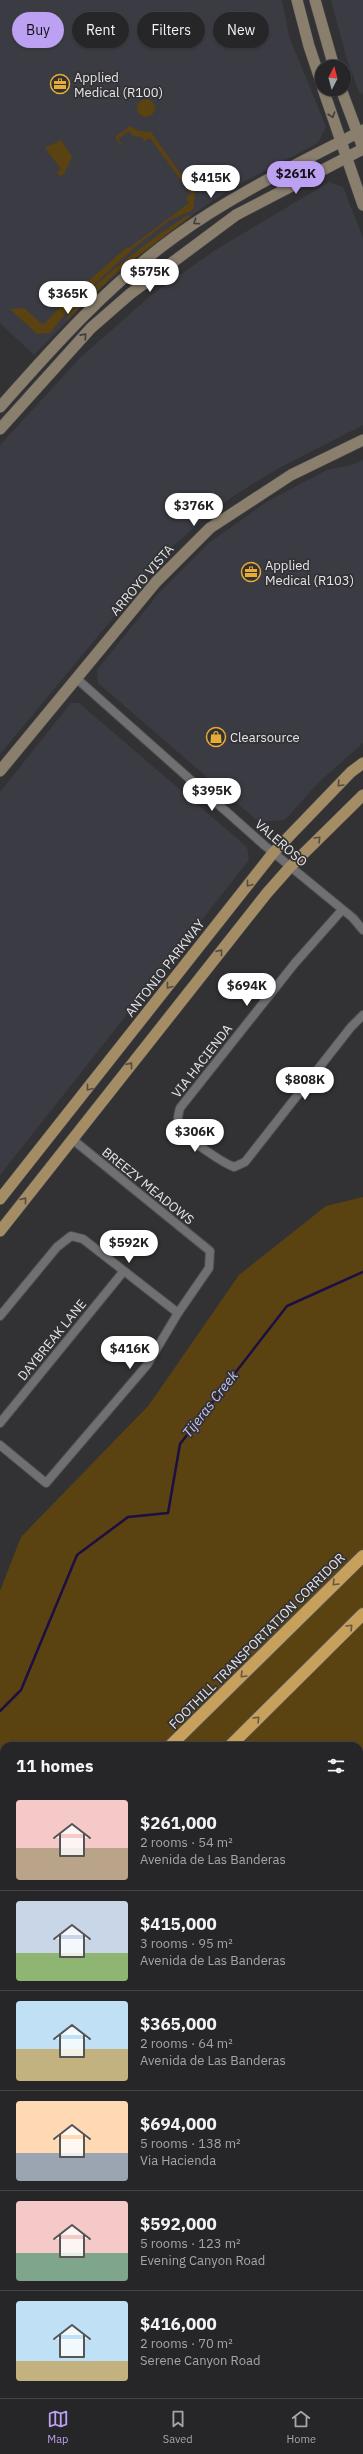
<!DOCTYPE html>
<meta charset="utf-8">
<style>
body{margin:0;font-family:"IBM Plex Sans",sans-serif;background:#323234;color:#f1f3f6;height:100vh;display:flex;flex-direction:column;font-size:15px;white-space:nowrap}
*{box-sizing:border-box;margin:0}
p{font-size:13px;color:#a4a5a8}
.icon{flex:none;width:22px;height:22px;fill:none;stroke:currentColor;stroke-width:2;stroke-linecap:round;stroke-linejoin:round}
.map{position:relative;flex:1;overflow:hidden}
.drawer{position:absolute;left:0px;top:1742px;width:363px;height:656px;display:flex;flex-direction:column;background:#262628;border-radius:12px 12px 0 0;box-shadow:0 1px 3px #0004,0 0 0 1px #424345}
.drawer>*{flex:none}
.banner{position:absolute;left:12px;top:12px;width:339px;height:36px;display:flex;gap:8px}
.needle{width:26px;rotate:6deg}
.buttons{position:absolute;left:315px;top:60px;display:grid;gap:8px}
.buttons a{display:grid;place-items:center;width:36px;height:36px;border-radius:50%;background:#262628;box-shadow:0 1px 3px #0004,0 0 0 1px #424345;font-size:20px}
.price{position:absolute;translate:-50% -34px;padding:0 9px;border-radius:14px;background:#fff;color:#222;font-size:13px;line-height:26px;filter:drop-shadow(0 1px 2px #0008)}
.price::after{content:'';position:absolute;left:50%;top:24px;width:12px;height:9px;margin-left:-6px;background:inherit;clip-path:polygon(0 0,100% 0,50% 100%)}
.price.active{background:#bca0f2;color:#111}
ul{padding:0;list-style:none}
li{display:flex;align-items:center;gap:12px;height:100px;padding:0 16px}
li+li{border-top:1px solid #424345}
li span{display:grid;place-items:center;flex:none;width:112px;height:80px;border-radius:4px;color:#555}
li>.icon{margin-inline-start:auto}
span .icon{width:48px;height:48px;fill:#fffc;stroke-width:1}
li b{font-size:17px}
h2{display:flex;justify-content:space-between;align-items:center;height:48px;padding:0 16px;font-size:17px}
.tag{padding:0 14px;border-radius:18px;background:#262628;box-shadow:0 1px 3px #0004,0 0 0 1px #424345;font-size:14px;line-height:36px}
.tag.active{background:#bca0f2;color:#111}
.menu{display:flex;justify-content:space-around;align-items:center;height:56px;border-top:1px solid #424345;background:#262628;font-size:11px;color:#a4a5a8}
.menu a{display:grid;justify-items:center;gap:2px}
.menu .active{color:#bca0f2}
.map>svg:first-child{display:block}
.built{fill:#3b3b43}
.green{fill:#5b4211;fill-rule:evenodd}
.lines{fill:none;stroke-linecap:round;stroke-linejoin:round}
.stream{stroke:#1d0f43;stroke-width:2.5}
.minor-casing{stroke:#4f4f51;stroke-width:10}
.secondary-casing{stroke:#4f4f51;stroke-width:12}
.primary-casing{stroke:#4f4f51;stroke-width:12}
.motorway-casing{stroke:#4f4f51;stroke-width:14}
.minor{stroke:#707073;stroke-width:8}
.secondary{stroke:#8a7e6c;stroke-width:11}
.primary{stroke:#a48d65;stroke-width:11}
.motorway{stroke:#c7a05b;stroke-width:12}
.oneway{stroke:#3f3d3d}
.oneway2{stroke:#544d43}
.oneway3{stroke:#665842}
.labels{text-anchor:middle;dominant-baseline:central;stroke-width:3.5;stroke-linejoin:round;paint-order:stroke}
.poi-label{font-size:13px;fill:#e6e6e8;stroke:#323235;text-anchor:start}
.street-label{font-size:13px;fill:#e6e6e8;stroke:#323235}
.water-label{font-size:14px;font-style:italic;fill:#c7c2f6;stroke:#323235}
</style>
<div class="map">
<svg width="363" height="2398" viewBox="0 0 363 2398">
<rect width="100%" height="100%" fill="#323235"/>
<!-- built -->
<g class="built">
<path d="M0,0H282L289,36L326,127L318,143L230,189L160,237L94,294L34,355L0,323Z"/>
<path d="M331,0H363V94L359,92L348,63Z"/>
<path d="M329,182L343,187L363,238V425L279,468L235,495L209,514L172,547L0,754V445L80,358L150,296L214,251Z"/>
<path d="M363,460V743L316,785L285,820L259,822L98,683L97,670L158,594L210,542L268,501L327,470L352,465Z"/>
<path d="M71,703H79L247,847L249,860L0,1175V792Z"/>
</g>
<!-- green -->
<g class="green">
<circle cx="146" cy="108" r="9"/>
<path d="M130,126L139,131L151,132L195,194L193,210L170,220L136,246L74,303L50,333L37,334L10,309L24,308L43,325L69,298L126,248H129L189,203L186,198L191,194L150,138L145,141L141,137L133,136L129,131L118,139L122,144L120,145L115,137Z"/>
<path d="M61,140L72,157L64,174L60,176L57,173L61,169L45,148Z"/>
<path d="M189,215L191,216L116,273L66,321C71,298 166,227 189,215Z"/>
<path d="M363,1197V2398H0V1591L21,1537L149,1405L239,1275L326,1206ZM4,1746H359V2394H4Z"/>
</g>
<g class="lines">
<!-- stream -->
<path class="stream" d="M0,1711L21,1690L77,1555L128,1517L168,1513L180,1444L287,1306L363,1272"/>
<!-- minor casing -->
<g class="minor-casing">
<g id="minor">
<path d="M76,678L264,845L353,918L363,930"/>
<path d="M342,910L295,963L180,1108C178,1116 176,1122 181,1129C187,1139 223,1163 234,1167L245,1162L351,1027L363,1015"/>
<path d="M0,1316L57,1247L71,1236L83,1239L178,1313"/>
<path d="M0,1423L123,1272"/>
<path d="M0,1445L46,1483L147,1365L178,1313L209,1268L210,1251L72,1139"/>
</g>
</g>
<!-- secondary casing -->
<g class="secondary-casing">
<g id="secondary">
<path d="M297,0L309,46L322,85"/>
<path d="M315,0L334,67"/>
<path d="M323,89L363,205"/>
<path d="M341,89L363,148"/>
<path d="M0,407C54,346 109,284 176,236C234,194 300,163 363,130"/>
<path d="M0,429L91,328L130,294L236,215L363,149"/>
<path d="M0,771L156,582L210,528L291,475L363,440"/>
</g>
</g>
<!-- primary casing -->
<g class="primary-casing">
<g id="primary">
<path d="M0,1199L273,853L351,772L363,763"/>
<path d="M0,1231L267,893L290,867L363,795"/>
</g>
</g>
<!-- motorway casing -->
<g class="motorway-casing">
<g id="motorway">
<path d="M170,1746L363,1556"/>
<path d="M230,1746L363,1614"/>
<path d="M0,1916L4,1912"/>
<path d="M0,1975L4,1971"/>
</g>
</g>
<!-- minor -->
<use href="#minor" class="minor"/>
<!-- secondary -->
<use href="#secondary" class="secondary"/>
<!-- primary -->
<use href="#primary" class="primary"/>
<!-- motorway -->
<use href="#motorway" class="motorway"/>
</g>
<!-- one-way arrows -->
<defs><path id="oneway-chevron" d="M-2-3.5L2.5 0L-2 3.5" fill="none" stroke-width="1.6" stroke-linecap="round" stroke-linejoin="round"/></defs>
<g class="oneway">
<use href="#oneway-chevron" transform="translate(332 115) rotate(71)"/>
<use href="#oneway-chevron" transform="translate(196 222) rotate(146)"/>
<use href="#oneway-chevron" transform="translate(84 336) rotate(-48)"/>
</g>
<g class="oneway2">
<use href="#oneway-chevron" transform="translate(340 784) rotate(134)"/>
<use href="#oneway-chevron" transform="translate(318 839) rotate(-45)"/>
<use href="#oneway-chevron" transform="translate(249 884) rotate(128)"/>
<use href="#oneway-chevron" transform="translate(220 952) rotate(-51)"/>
<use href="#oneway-chevron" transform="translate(169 986) rotate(128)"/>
<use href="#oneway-chevron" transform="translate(130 1065) rotate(-51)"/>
<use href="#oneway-chevron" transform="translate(89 1088) rotate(128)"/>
<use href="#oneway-chevron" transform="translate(24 1200) rotate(-52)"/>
</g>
<g class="oneway3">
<use href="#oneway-chevron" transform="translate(335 1583) rotate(135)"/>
<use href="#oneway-chevron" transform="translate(350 1627) rotate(-45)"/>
<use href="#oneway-chevron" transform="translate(243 1675) rotate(135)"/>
<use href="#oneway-chevron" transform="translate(257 1719) rotate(-45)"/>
</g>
<!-- icons -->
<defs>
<g id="office-ring" transform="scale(1)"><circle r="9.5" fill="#323235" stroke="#e7ac36" stroke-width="1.5"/><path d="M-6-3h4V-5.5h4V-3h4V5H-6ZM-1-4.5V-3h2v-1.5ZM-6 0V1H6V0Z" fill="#e7ac36"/></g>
<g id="shop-ring" transform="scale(1)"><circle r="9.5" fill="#323235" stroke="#e7ac36" stroke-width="1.5"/><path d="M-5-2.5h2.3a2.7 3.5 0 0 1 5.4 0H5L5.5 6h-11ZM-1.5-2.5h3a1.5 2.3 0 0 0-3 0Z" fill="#e7ac36"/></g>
</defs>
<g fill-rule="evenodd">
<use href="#office-ring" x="60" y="84"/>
<use href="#office-ring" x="251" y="572"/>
<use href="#shop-ring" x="216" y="737"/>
</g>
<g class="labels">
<!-- poi labels -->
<g class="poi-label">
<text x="74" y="77">Applied<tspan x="74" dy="15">Medical (R100)</tspan></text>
<text x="265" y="565">Applied<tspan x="265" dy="15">Medical (R103)</tspan></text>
<text x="230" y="737">Clearsource</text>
</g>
<!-- street labels -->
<g class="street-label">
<text transform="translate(142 580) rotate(-49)">ARROYO VISTA</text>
<text transform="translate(281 843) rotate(41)">VALEROSO</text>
<text transform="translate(165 968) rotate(-52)">ANTONIO PARKWAY</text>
<text transform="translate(202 1061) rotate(-52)">VIA HACIENDA</text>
<text transform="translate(148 1186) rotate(39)">BREEZY MEADOWS</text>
<text transform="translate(52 1340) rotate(-51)">DAYBREAK LANE</text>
<text transform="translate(257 1641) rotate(-45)">FOOTHILL TRANSPORTATION CORRIDOR</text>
</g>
<!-- water labels -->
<g class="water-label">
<text transform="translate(210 1404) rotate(-52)">Tijeras Creek</text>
</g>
</g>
</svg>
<div class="buttons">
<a><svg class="needle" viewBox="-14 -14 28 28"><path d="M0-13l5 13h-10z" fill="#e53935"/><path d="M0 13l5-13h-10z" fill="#a4a5a8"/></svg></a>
</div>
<b class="price active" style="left:296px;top:195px">$261K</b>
<b class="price" style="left:211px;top:199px">$415K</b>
<b class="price" style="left:150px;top:293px">$575K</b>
<b class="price" style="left:68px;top:315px">$365K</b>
<b class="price" style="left:194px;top:527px">$376K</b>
<b class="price" style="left:212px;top:812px">$395K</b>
<b class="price" style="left:247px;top:1007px">$694K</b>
<b class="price" style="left:305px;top:1101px">$808K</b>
<b class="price" style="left:195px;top:1153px">$306K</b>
<b class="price" style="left:129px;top:1264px">$592K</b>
<b class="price" style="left:130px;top:1370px">$416K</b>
<div class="banner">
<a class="tag active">Buy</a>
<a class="tag">Rent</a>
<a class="tag">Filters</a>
<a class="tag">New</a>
</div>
<section class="drawer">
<h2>11 homes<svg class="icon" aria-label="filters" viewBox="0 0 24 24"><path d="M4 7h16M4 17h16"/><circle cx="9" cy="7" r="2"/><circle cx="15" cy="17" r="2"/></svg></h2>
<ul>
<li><span style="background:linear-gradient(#f6c9c9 60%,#b9a48a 0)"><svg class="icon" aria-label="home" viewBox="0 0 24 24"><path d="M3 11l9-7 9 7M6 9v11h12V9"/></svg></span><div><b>$261,000</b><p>2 rooms · 54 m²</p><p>Avenida de Las Banderas</p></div></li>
<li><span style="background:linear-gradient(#c9d6e8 65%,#8fb573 0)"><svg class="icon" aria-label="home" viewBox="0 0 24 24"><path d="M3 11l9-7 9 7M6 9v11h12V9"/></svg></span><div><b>$415,000</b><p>3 rooms · 95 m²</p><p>Avenida de Las Banderas</p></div></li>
<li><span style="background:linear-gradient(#bfe0f5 60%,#c2b280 0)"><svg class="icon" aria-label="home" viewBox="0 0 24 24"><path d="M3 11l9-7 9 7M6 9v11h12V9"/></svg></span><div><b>$365,000</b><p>2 rooms · 64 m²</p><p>Avenida de Las Banderas</p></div></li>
<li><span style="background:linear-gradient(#ffd9b3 65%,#9aa5b1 0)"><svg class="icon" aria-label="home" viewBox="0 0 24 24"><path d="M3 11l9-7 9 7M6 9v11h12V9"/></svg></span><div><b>$694,000</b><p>5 rooms · 138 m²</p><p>Via Hacienda</p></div></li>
<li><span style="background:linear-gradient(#f6c9c9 65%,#7fa58c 0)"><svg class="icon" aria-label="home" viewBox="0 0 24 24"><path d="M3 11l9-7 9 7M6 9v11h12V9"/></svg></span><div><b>$592,000</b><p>5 rooms · 123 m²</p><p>Evening Canyon Road</p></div></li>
<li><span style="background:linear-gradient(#bfe0f5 75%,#c2b280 0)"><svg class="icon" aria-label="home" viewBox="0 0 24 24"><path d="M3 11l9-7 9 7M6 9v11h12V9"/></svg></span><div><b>$416,000</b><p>2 rooms · 70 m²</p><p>Serene Canyon Road</p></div></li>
</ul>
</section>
</div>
<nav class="menu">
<a class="active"><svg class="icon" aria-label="map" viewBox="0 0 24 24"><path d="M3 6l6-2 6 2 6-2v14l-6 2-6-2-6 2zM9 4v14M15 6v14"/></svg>Map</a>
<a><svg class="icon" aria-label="saved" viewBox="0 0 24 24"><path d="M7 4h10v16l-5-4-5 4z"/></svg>Saved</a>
<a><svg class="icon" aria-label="home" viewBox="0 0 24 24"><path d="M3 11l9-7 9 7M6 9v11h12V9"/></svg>Home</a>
</nav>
